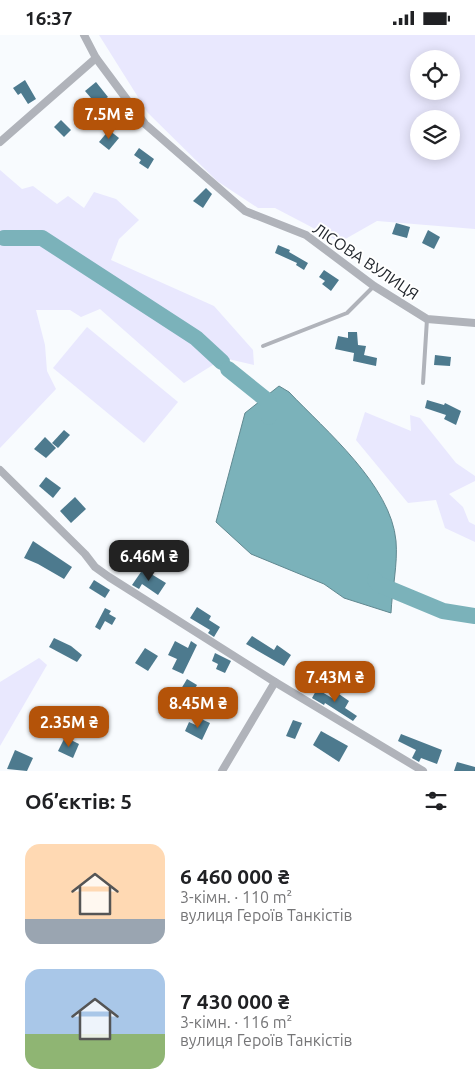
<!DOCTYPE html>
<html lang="uk">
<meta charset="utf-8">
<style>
body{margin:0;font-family:Ubuntu,sans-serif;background:#f2f2f2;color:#202124;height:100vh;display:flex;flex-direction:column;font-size:19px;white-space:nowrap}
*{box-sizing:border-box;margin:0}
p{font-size:16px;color:#757577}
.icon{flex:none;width:28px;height:28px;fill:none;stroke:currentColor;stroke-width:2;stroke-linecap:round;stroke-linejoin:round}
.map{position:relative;height:736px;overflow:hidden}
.details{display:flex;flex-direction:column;background:#fff;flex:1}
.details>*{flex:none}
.buttons{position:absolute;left:410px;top:15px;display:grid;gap:10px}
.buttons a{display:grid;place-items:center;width:50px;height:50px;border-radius:50%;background:#fff;box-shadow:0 2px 12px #0003;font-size:25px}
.price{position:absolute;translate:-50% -42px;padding:0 11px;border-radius:10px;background:#b45309;color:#fff;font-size:16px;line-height:32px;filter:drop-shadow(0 1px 2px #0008)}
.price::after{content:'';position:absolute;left:50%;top:30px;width:15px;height:11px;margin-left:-8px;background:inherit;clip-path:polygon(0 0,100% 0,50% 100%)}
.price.active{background:#222;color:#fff}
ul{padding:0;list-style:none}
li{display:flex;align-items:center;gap:15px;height:125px;padding:0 25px}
li span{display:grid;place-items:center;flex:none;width:140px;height:100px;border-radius:15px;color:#555}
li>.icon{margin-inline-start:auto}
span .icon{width:60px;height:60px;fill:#fffc;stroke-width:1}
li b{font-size:21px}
h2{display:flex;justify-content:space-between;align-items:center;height:60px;padding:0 25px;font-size:21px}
.status{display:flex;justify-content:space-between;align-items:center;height:35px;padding:0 25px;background:#fff;direction:ltr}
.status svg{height:14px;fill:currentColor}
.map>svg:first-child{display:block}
.green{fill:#e9e8fe;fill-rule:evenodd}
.water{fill:#7bb2ba;stroke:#608890}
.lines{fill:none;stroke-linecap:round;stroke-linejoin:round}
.river{stroke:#7bb2ba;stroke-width:16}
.building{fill:#4d7a8e}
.lane{stroke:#b0b3ba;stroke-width:4}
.street{stroke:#b0b3ba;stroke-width:8}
.labels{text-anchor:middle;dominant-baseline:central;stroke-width:4;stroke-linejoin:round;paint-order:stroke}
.street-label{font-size:16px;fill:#22272d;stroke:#fff}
</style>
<div class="status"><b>16:37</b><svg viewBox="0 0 49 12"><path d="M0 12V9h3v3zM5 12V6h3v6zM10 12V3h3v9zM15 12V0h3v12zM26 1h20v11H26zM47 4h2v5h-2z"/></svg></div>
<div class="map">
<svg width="475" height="736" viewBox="0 0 475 736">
<rect width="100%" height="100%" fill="#f8fbfe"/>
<!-- green -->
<g class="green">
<path d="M99,0H475V194L377,186L340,207L275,173H258L217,146L148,78ZM419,24H451V56H419ZM419,84H451V116H419Z"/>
<path d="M0,135L22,154L33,151L57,169L68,161L84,173L94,157L116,164L139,185L119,204L111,225L214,271L253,315L254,330L224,323L184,348L100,274L81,282L70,275H36L45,310L47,336L56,354L0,413Z"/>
<path d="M87,292L178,367L144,408L53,333Z"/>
<path d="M365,377L411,396L410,380L420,383L456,428L475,441V446L449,459L463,472L469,487L475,490V507L445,493L436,465L408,468L356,405Z"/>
<path d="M39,623L47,630L0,711V647Z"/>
</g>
<!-- water -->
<path class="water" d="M279,351L289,357C326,396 391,450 396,506C398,529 392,555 391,578L344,563L324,549L251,519L216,487L245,378Z"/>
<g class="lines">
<!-- river -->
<g class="river">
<path d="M4,203H42L196,303L222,327"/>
<path d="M228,334L269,367V382"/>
<path d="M375,545L378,549L443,576L475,581"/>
</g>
</g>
<!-- building -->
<g class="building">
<path d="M25,45L36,64L28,69L21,58L18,60L13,53Z"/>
<path d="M96,47L108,62L97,70L85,56Z"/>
<path d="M61,85L71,95L64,102L54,92Z"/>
<path d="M109,95L119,103L109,115L99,107Z"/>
<path d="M139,113L154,124L148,134L139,128L141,125L134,120Z"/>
<path d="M206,153L212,159L203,173L193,166Z"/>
<path d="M396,188L410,192L407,203L392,199Z"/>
<path d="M428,195L440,202L434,214L422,208Z"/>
<path d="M278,210L290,215L289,217L308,228L304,235L296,230L297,228L275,218Z"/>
<path d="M324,235L339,245L331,256L322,249L325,246L319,242Z"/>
<path d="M348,297H357L358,310L366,311L364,320L377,323L376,331L353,326L354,318L335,314L338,301L348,303Z"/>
<path d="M435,320L451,322L450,331L434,330Z"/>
<path d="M427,365L444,370L445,368L461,376L456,390L444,384L446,380L425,373Z"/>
<path d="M64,395L70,400L58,413L52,408Z"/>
<path d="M45,402L56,413L46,423L34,414Z"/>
<path d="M46,442L61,453L53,463L39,451Z"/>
<path d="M75,462L86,474L71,488L60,476Z"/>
<path d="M33,506L72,532L64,544L38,529L24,523Z"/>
<path d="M133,516L146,524L140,535L127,526Z"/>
<path d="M143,534L166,548L158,560L142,549L139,554L132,550Z"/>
<path d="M94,545L110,555L105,563L89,553Z"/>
<path d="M197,572L211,581L209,585L220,592L214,602L208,598L210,595L190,583Z"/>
<path d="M105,573L111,576L109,579L116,583L112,590L105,586L100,595L95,592Z"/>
<path d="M252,601L274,615L277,610L291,620L284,631L246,609Z"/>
<path d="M54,603L71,611L82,620L77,627L49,612Z"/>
<path d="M175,606L188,613L191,606L197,610L183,639L172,634L177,624L168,620Z"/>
<path d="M145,613L158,621L148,636L135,628Z"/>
<path d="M215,618L231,626L225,638L216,634L218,629L212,626Z"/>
<path d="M310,633L326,644L321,653L304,642Z"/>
<path d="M187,644L197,650L183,674L172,669Z"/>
<path d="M317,654L332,663L336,657L349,666L345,673L357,681L353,686L325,668L324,670L312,663Z"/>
<path d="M201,684L210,688L202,705L185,696L189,687L198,691Z"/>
<path d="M293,685L302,688L295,704L286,701Z"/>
<path d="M321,696L348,711L339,727L313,710Z"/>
<path d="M401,699L442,715L437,729L421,723L419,727L412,723L416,715L398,706Z"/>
<path d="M65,702L79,709L73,723L58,716Z"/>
<path d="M15,715L33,723L27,736L7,734Z"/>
<path d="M457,727L475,732V736H454Z"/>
</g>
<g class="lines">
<!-- lane -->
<g class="lane">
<path d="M263,311L347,278L374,251"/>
<path d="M423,348L427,284"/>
</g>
<!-- street -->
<g class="street">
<path d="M84,0L96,23L145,89L245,176L306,200L374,251L427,284L475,288"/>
<path d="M0,107L96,23"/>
<path d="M0,435L85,519L95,532L109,542L275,647L423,736"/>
<path d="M222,736L275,647"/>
</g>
</g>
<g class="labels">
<!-- street labels -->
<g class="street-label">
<text transform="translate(366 226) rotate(34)">ЛІСОВА ВУЛИЦЯ</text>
</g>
</g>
</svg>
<div class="buttons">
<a><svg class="icon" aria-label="locate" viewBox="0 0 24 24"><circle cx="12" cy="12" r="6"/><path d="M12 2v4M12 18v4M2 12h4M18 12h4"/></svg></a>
<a><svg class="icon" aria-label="layers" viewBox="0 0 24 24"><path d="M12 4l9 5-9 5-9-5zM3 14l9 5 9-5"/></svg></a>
</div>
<b class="price" style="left:109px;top:105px">7.5M ₴</b>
<b class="price active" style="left:149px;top:547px">6.46M ₴</b>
<b class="price" style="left:335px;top:668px">7.43M ₴</b>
<b class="price" style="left:198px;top:694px">8.45M ₴</b>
<b class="price" style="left:69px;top:713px">2.35M ₴</b>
</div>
<section class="details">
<h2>Об’єктів: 5<svg class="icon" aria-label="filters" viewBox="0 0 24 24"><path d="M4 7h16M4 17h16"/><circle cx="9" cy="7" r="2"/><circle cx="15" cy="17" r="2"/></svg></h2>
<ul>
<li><span style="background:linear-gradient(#ffd9b3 75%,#9aa5b1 0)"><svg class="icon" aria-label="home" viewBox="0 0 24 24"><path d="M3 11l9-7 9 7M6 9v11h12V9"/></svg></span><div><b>6 460 000 ₴</b><p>3-кімн. · 110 m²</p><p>вулиця Героїв Танкістів</p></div></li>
<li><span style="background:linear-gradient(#a9c7e8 65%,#8fb573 0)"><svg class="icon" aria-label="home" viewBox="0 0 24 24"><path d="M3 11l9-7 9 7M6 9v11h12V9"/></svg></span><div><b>7 430 000 ₴</b><p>3-кімн. · 116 m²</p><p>вулиця Героїв Танкістів</p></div></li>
</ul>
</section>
